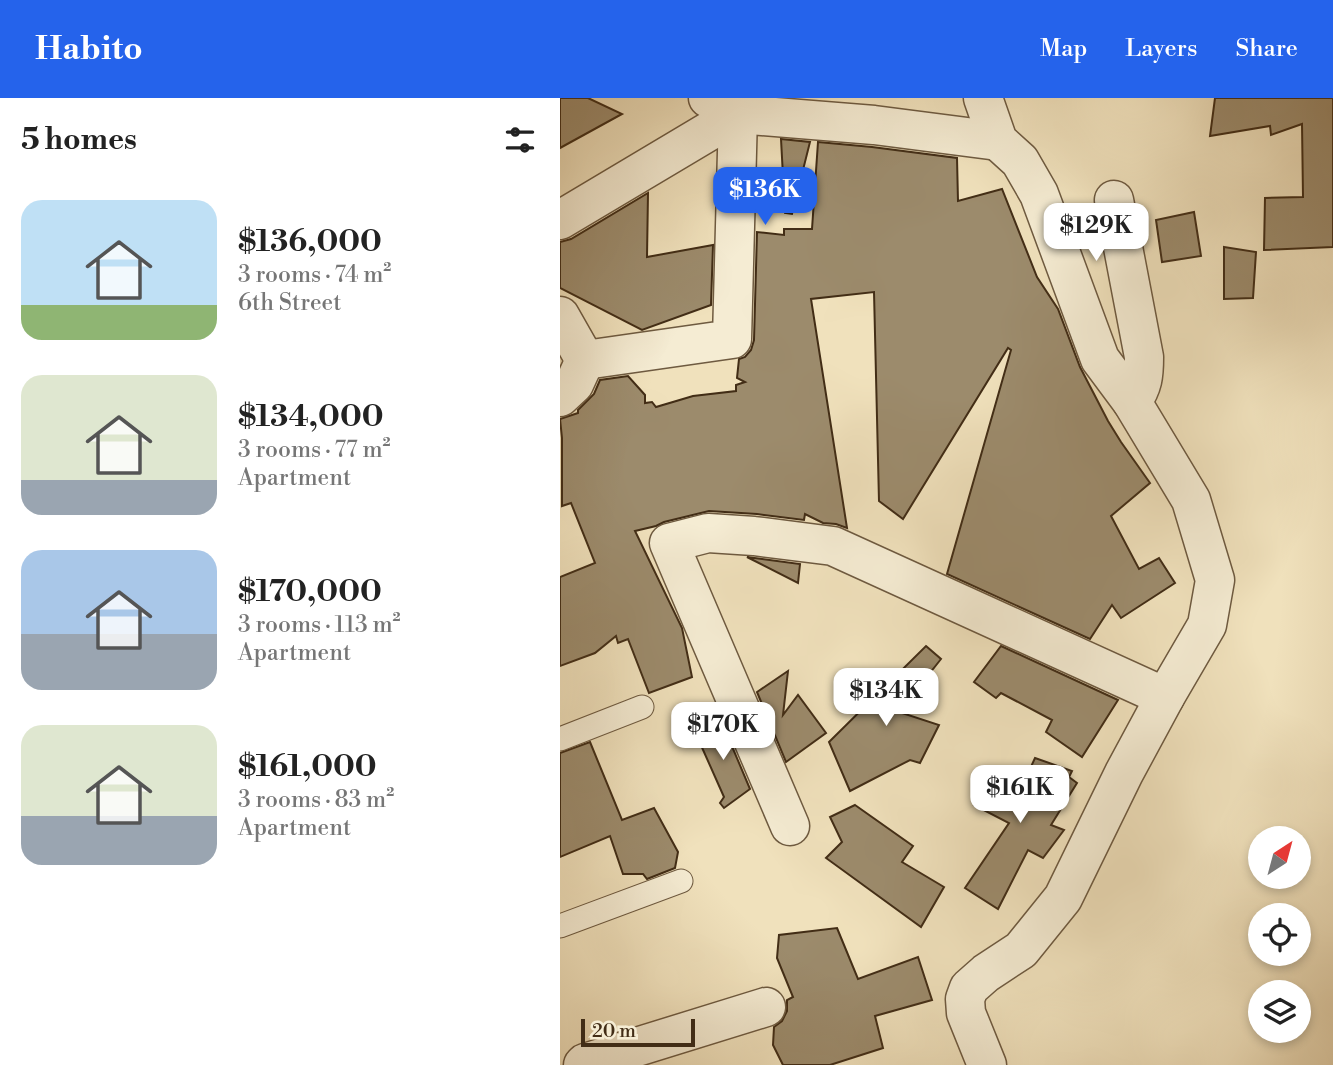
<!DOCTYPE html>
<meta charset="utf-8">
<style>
body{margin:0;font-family:"Libre Bodoni",serif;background:#f6f6f6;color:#222;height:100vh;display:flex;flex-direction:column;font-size:26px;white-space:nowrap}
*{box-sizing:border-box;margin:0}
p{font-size:23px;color:#767676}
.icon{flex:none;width:38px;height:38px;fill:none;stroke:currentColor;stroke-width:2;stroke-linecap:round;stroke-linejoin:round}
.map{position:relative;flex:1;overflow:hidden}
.sheet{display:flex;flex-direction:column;background:#fff;width:560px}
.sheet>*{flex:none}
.needle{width:46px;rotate:36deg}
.buttons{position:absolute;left:688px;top:728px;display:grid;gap:14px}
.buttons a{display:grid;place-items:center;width:63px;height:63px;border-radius:50%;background:#fff;box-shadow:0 4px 10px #0003;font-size:35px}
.scale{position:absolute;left:21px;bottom:18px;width:114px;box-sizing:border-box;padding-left:7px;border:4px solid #422d16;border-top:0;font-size:19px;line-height:24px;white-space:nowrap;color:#422d16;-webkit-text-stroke:5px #f5ecd3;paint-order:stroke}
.price{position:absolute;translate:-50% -60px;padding:0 16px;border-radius:14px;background:#fff;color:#222;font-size:23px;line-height:46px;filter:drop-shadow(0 2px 4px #0008)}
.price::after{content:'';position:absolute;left:50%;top:42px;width:21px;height:16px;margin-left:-10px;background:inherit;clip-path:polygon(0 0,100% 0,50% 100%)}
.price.on{background:#2563eb;color:#fff}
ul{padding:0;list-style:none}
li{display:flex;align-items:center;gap:21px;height:175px;padding:0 21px}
li span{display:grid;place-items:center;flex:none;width:196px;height:140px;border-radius:21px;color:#555}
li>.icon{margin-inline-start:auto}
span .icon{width:84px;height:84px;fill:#fffc;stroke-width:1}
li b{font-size:30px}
h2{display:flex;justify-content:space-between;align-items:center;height:84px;padding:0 21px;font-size:30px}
header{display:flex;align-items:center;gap:42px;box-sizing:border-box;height:98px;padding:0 35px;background:#2563eb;color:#fff}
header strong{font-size:33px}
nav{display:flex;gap:38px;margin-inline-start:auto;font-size:24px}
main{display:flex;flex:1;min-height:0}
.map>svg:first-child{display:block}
.building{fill:#9c8b6c;stroke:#422d16;stroke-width:2}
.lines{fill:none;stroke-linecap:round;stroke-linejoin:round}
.service-casing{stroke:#6e5a40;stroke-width:25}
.minor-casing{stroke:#6e5a40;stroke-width:41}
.service{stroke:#f5ecd3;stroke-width:23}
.minor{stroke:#f5ecd3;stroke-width:38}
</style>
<header>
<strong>Habito</strong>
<nav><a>Map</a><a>Layers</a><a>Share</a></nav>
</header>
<main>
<section class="sheet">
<h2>5 homes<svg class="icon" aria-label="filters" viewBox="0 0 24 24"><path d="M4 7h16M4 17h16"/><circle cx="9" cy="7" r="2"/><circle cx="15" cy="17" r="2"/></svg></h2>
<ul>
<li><span style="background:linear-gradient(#bfe0f5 75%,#8fb573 0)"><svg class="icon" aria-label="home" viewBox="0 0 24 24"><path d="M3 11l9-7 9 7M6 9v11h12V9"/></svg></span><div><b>$136,000</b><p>3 rooms · 74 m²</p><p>6th Street</p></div></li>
<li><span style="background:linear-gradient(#dfe7d0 75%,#9aa5b1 0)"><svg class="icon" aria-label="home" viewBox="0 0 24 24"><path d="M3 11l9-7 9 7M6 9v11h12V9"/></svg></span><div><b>$134,000</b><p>3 rooms · 77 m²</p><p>Apartment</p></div></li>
<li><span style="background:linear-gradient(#a9c7e8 60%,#9aa5b1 0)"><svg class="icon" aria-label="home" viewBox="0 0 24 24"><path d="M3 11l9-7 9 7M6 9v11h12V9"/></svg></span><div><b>$170,000</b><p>3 rooms · 113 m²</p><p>Apartment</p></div></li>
<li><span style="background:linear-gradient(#dfe7d0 65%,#9aa5b1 0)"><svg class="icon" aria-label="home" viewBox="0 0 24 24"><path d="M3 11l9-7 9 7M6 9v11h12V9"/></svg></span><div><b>$161,000</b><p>3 rooms · 83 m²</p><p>Apartment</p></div></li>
</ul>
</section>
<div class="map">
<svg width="773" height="967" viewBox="0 0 773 967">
<rect width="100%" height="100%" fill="#f0e1bc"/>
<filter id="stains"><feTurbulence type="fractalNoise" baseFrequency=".00286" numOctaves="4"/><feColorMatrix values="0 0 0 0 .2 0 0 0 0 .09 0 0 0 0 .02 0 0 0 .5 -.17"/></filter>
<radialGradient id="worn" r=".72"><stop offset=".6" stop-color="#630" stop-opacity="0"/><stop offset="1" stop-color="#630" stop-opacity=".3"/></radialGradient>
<!-- building -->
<g class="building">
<path d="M0,0H28L62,16L0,50Z"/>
<path d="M655,0H773V149L704,152L705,100L743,99L742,26L711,37L710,28L650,38Z"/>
<path d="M221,41L250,44L232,116L225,115Z"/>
<path d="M258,44L312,49L397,60L398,103L442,91L477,179L498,211L520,269L548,323L561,344L590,385L551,418L579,471L599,460L615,485L561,520L552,507L530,541L387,476L451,252L448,250L343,421L319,403L314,194L251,201L287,430L276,426L263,425L245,416L244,422L197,416L149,413L104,424L96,428L75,433L122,530L132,579L89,595L68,541L58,545L56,538L35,555L0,568V479L35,465L11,405L2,408V340L0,321L18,315V312L34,296L40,282L68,278L85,297V305L92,304L96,309L133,298L176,293V287L185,284L177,280L179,261L185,259L191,252L194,242L197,134L224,137V131H252Z"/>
<path d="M88,95L87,159L153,147L151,207L82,232L0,190V144L11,141Z"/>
<path d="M634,114L641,158L602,164L596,122Z"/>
<path d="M664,149L696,154L693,200L664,201Z"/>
<path d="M187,459L240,466L238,485Z"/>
<path d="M366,548L381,561L339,614L379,627L360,665L350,662L290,693L269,644Z"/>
<path d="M441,548L558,602L522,659L486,634L492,622L441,595L436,600L414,584Z"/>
<path d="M228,573L223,617L238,597L266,635L226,664L197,594Z"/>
<path d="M160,620L190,691L164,710L160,705L164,699L136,636Z"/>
<path d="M30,644L62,722L94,710L118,754L115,770L87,781L83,776H63L50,738L0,759V655Z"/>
<path d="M475,660L512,673L509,679L517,685L491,727L504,732L483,760L468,752L438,811L405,790L449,725L414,707L431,674L459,695Z"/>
<path d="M295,707L353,748L342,764L384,789L361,829L266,760L282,744L270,719Z"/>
<path d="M277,830L298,881L358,859L372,902L315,918L323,950L270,967H223L213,947L214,929L222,923L227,913V902L233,899L217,860L219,837Z"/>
</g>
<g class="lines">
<!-- service casing -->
<g class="service-casing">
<g id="service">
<path d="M0,641L82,609"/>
<path d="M0,828L121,783"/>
</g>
</g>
<!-- minor casing -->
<g class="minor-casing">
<g id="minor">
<path d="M148,0L178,16L314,27L438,43"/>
<path d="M423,0L438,43L460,63L479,96L540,261L572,304L631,402L655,482L647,527L605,599L564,675L503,800L461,852L426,875L409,890L405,901L406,915L427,967"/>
<path d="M554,102L584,259C584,278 583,288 572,304"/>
<path d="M0,122L178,16"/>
<path d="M0,218L25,262"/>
<path d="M25,262L172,241L178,16"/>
<path d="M0,299L14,286L25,262"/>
<path d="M230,728L109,445L148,435L194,438L273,448L605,599"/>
<path d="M23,967L25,965L206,909"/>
</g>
</g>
<!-- service -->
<use href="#service" class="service"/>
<!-- minor -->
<use href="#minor" class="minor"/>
</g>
<rect width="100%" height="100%" filter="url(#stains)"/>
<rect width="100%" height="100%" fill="url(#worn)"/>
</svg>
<div class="buttons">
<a><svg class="needle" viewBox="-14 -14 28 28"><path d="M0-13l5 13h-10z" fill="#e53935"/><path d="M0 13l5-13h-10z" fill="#767676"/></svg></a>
<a><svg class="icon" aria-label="locate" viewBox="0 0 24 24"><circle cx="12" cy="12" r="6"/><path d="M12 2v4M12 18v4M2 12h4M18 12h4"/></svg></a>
<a><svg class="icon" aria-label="layers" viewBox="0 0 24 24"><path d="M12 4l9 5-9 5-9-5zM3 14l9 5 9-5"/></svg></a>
</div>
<div class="scale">20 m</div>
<b class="price on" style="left:205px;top:129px">$136K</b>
<b class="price" style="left:536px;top:165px">$129K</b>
<b class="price" style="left:326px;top:630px">$134K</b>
<b class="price" style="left:163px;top:664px">$170K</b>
<b class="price" style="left:460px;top:727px">$161K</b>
</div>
</main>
